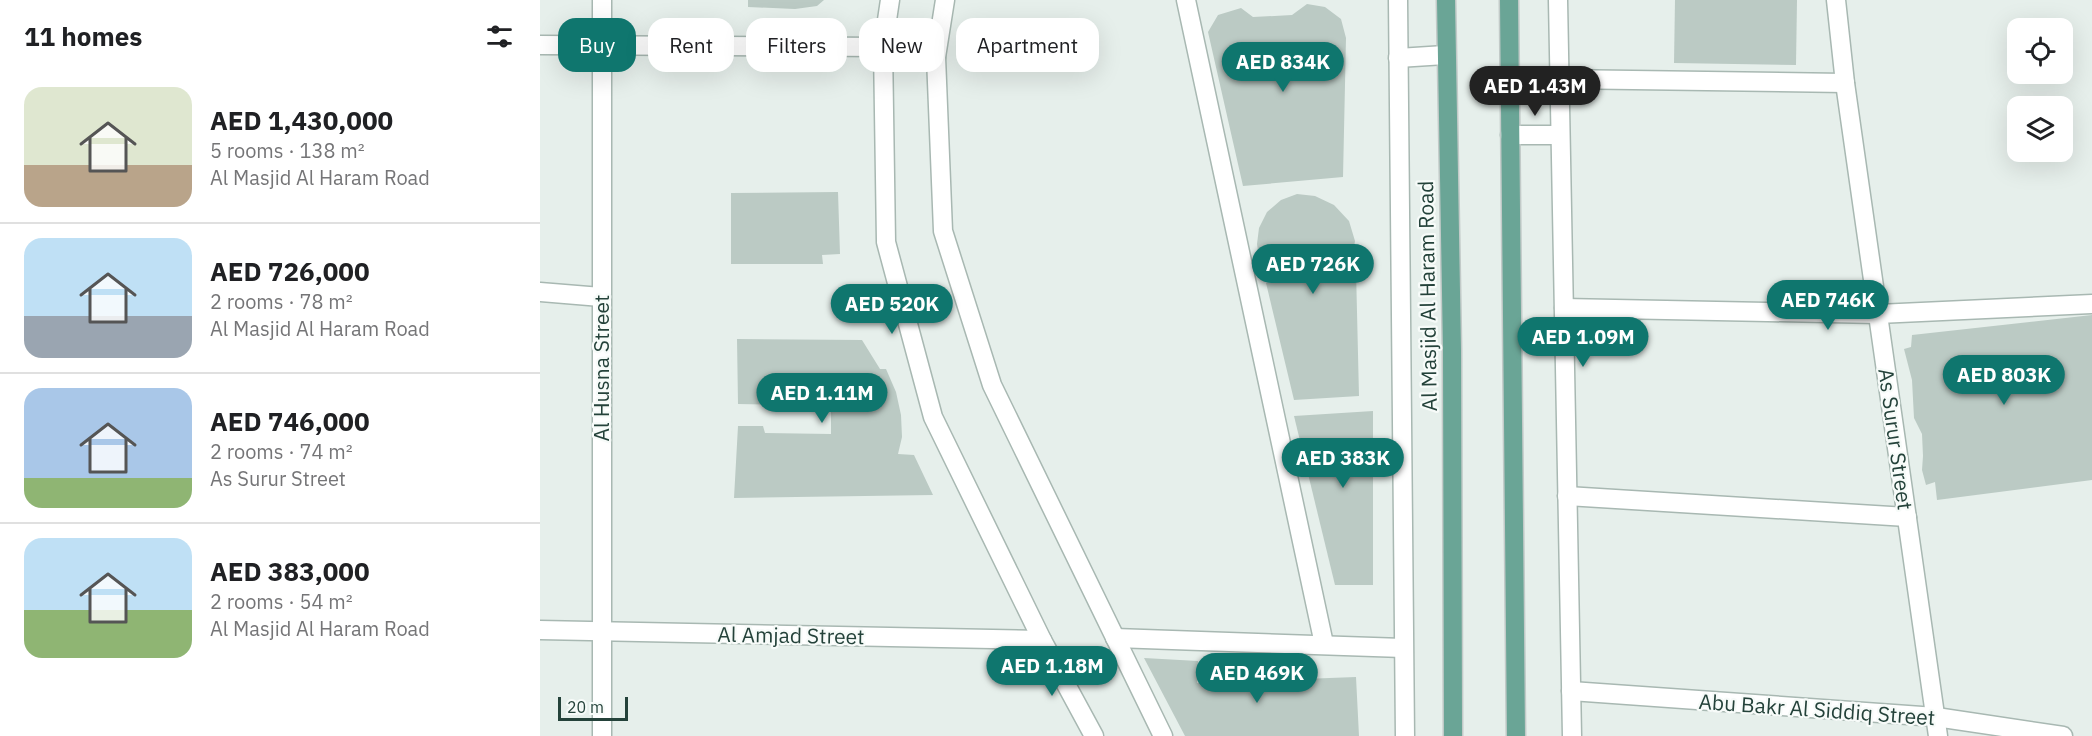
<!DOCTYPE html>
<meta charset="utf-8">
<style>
body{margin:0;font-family:"IBM Plex Sans",sans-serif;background:#f2f2f2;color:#202124;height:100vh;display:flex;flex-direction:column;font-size:22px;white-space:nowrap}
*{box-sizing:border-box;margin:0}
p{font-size:20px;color:#757577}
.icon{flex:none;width:33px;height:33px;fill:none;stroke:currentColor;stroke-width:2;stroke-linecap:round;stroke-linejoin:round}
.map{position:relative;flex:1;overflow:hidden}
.drawer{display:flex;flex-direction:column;background:#fff;width:540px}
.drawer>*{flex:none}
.top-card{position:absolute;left:18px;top:18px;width:570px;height:54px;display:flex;gap:12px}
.fabs{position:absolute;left:1467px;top:18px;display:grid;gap:12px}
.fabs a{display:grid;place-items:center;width:66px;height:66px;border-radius:12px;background:#fff;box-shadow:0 6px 24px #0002;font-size:30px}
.scale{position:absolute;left:18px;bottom:15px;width:70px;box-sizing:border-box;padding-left:6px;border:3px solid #24423a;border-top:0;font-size:16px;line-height:21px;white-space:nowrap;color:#24423a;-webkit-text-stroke:4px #f7fbf9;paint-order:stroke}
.price{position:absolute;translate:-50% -51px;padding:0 14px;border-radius:21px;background:#0f766e;color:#fff;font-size:20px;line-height:39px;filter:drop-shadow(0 2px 3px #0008)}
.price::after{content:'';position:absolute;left:50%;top:36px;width:18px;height:14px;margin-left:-9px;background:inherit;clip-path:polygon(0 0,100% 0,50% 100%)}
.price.on{background:#222;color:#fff}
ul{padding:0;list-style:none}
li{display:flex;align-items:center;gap:18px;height:150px;padding:0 24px}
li+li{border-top:2px solid #e0e0e0}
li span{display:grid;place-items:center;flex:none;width:168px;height:120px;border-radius:18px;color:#555}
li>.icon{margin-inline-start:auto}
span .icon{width:72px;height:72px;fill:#fffc;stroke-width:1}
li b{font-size:26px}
h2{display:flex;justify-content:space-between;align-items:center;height:72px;padding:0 24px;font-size:26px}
.tag{padding:0 21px;border-radius:18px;background:#fff;box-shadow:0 6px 24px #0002;font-size:21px;line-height:54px}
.tag.on{background:#0f766e;color:#fff}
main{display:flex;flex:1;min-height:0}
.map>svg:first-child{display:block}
.building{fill:#bbcac4}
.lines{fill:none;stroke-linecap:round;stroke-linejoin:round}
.minor-casing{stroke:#a8b8b2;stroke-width:21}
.major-casing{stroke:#c2cac8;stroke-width:21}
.minor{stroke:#fff;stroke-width:18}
.major{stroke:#6aa596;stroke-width:18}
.labels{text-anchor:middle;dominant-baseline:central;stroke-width:4.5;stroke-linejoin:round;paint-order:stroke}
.street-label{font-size:21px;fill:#24423a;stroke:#f7fbf9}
</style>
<main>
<section class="drawer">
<h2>11 homes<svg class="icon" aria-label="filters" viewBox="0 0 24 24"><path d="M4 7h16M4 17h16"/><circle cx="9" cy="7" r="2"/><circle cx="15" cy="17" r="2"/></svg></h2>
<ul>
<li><span style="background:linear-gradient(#dfe7d0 65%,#b9a48a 0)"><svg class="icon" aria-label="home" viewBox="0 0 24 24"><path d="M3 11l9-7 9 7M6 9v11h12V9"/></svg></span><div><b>AED 1,430,000</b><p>5 rooms · 138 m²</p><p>Al Masjid Al Haram Road</p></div></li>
<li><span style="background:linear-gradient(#bfe0f5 65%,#9aa5b1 0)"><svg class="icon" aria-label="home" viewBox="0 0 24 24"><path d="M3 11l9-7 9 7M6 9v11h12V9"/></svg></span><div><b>AED 726,000</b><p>2 rooms · 78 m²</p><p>Al Masjid Al Haram Road</p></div></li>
<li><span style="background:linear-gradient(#a9c7e8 75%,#8fb573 0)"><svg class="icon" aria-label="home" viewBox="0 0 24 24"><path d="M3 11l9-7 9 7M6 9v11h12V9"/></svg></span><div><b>AED 746,000</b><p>2 rooms · 74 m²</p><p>As Surur Street</p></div></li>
<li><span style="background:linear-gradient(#bfe0f5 60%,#8fb573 0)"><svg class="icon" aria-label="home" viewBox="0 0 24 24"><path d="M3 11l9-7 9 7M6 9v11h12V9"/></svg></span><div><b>AED 383,000</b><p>2 rooms · 54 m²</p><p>Al Masjid Al Haram Road</p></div></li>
</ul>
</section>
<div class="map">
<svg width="1552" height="736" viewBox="0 0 1552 736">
<rect width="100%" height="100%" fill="#e6efeb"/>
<!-- building -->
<g class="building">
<path d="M208,0H284L277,6L255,9L208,7Z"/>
<path d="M1135,0H1257L1256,65L1134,63Z"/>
<path d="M767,4L785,7L801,19L806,38L803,177L703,186L668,32L678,15L701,8L713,17L752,15Z"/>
<path d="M298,192L300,254L282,255L283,264H191V193Z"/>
<path d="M757,194L775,196L794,205L809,221L815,241L812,258L805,270H816L819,396L754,400L726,283L734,282L725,272L719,258L717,244L719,228L727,212L741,200Z"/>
<path d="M1552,315V480L1397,500L1395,482L1386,485L1382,470L1383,456L1382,434L1374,418L1372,380L1364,349L1371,347L1372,335Z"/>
<path d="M197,339L322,340L340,369H346L356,392L361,415L362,437L358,454L374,455L393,495L194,498L198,426H223L225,433L291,434V406L198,404Z"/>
<path d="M833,411V585H795L754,416Z"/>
<path d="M604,658L658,661L657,683L816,677L819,736H645Z"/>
</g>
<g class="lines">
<!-- minor casing -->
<g class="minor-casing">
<g id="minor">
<path d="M350,0L343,47L346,242L393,417L502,640L554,736"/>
<path d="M405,0L396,57L403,231L452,385L623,736"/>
<path d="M646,0L784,644"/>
<path d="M858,0L865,736"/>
<path d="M1018,0L1032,736"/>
<path d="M1296,0L1305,83L1398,736"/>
<path d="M0,45L343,47L396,57"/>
<path d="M858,58L905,55"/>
<path d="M1019,79L1305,83"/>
<path d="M970,135H1020"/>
<path d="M0,292L61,297"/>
<path d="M1024,308L1338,314L1552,304"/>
<path d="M1027,496L1367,517"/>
<path d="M0,630L502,640"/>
<path d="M575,638L863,648"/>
<path d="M1031,691L1396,717L1523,736"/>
<path d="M62,736V0"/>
</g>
</g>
<!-- major casing -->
<g class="major-casing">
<g id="major">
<path d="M906,0L912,351L913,736"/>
<path d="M969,0L976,736"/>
</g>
</g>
<!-- minor -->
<use href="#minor" class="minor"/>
<!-- major -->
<use href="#major" class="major"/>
</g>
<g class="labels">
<!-- street labels -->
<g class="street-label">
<text transform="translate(887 296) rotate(-91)">Al Masjid Al Haram Road</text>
<text transform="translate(61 368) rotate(-90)">Al Husna Street</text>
<text transform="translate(1356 439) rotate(82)">As Surur Street</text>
<text transform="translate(251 635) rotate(1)">Al Amjad Street</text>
<text transform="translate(1277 709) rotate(4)">Abu Bakr Al Siddiq Street</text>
</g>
</g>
</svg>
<div class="fabs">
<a><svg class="icon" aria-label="locate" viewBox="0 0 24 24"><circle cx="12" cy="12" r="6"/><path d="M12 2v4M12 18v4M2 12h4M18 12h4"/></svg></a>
<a><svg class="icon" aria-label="layers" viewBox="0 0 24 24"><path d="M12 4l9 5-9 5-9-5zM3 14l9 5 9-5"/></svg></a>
</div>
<div class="scale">20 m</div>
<b class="price" style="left:743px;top:93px">AED 834K</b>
<b class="price on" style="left:995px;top:117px">AED 1.43M</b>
<b class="price" style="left:773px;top:295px">AED 726K</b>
<b class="price" style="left:1288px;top:331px">AED 746K</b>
<b class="price" style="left:352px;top:335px">AED 520K</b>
<b class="price" style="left:1043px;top:368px">AED 1.09M</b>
<b class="price" style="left:1464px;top:406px">AED 803K</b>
<b class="price" style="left:282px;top:424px">AED 1.11M</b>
<b class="price" style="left:803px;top:489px">AED 383K</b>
<b class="price" style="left:512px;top:697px">AED 1.18M</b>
<b class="price" style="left:717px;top:704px">AED 469K</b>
<div class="top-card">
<a class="tag on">Buy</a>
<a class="tag">Rent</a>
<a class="tag">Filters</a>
<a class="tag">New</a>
<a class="tag">Apartment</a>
</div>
</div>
</main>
